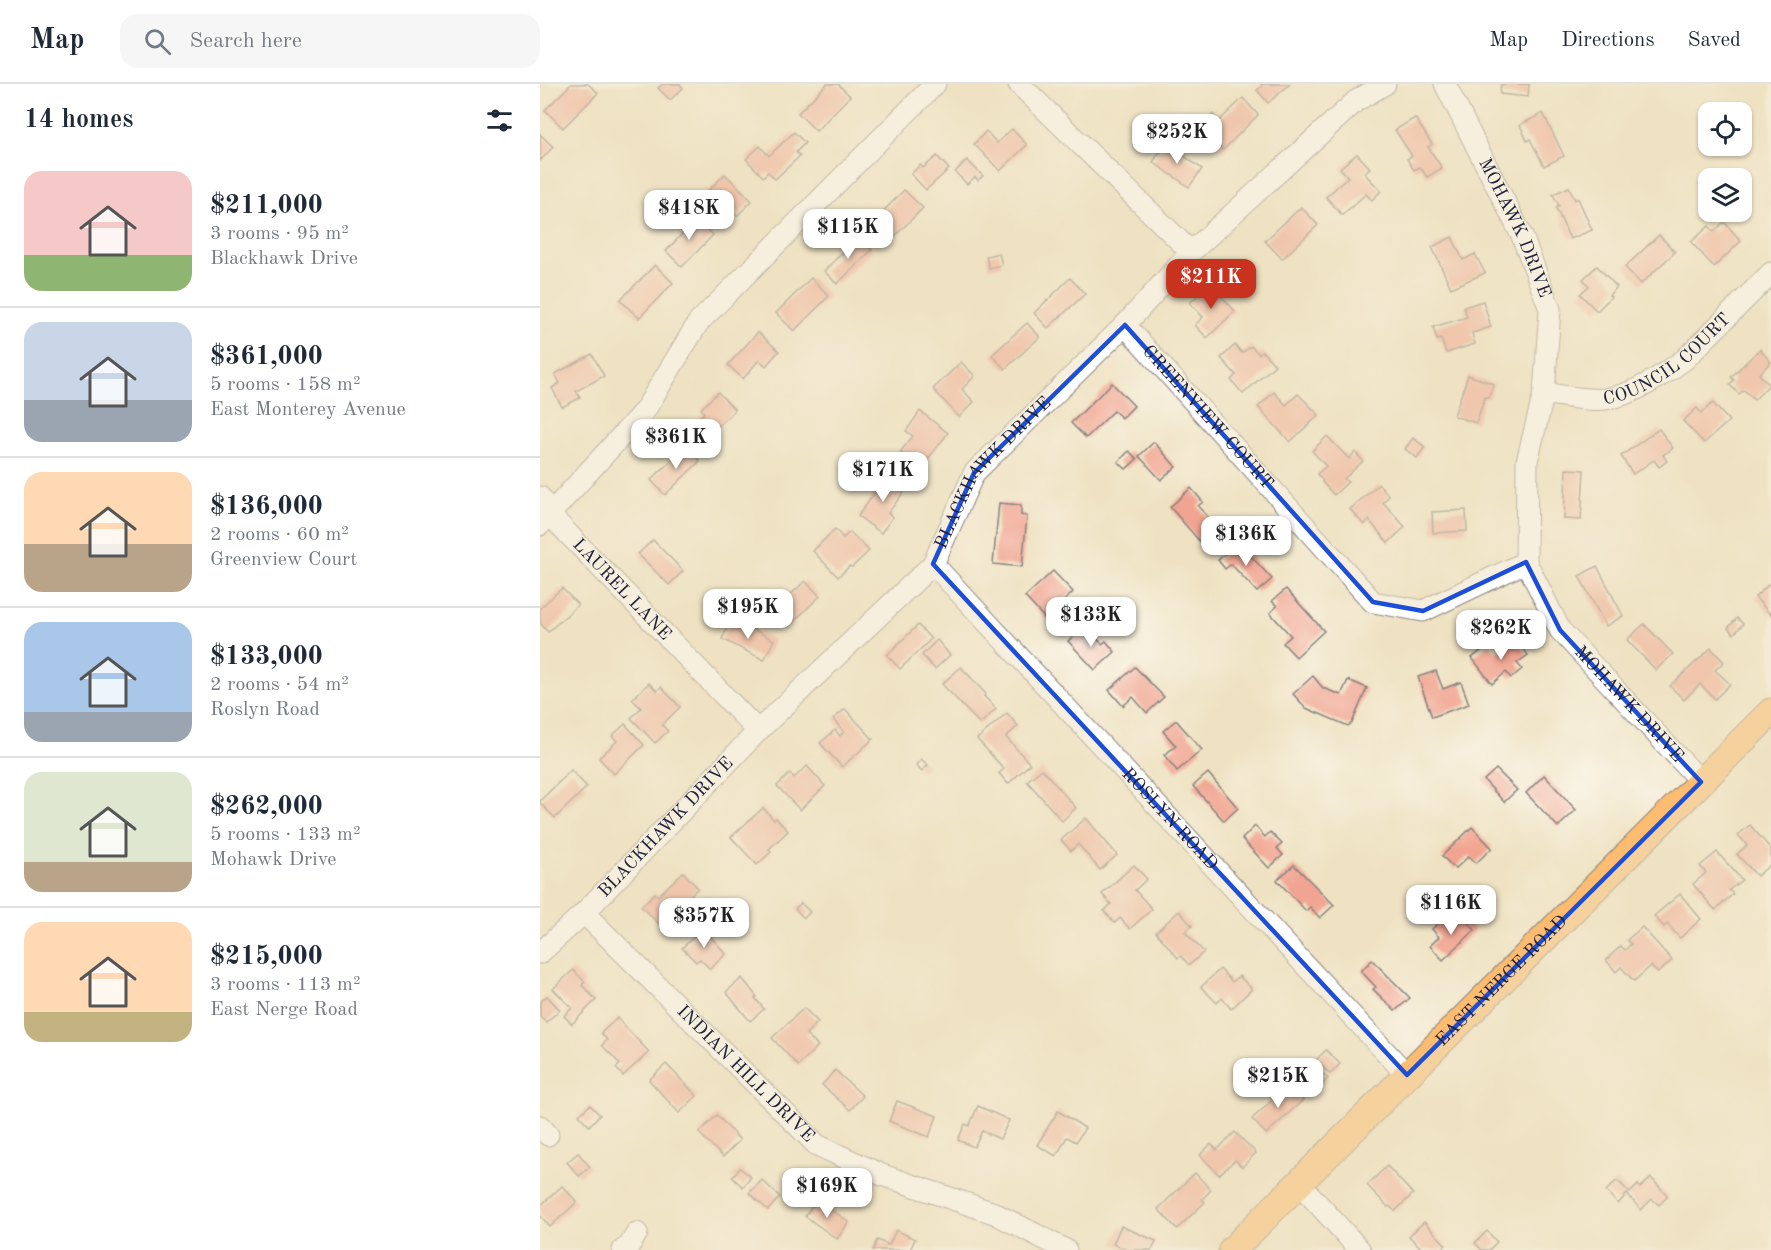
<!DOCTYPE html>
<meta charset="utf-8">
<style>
body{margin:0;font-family:"Old Standard TT",serif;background:#f6f6f7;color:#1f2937;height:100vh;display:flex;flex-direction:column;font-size:22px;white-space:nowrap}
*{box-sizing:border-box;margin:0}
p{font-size:20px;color:#747a83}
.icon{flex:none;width:33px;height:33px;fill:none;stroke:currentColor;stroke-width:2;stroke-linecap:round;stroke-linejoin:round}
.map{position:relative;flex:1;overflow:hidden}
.details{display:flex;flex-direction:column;background:#fff;width:540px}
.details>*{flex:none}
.buttons{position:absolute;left:1158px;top:18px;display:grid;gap:12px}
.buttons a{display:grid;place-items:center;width:54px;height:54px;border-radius:12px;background:#fff;box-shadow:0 2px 4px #0004;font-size:30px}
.price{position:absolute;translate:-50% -51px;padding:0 14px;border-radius:12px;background:#fff;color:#222;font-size:20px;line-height:39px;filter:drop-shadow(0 2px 3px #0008)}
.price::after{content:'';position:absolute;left:50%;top:36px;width:18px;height:14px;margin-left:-9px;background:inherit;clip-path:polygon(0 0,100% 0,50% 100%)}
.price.active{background:#c8321e;color:#fff}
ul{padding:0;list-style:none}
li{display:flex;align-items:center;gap:18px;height:150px;padding:0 24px}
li+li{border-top:2px solid #e0e1e3}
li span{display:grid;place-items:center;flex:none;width:168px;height:120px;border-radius:18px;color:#555}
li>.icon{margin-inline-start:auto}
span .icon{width:72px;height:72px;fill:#fffc;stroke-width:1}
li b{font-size:26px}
h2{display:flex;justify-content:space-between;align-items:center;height:72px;padding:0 24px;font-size:26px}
header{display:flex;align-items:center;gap:36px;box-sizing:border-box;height:84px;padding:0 30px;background:#fff;border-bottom:2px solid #e0e1e3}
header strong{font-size:28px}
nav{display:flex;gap:33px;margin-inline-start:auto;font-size:21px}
.search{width:420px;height:54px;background:#f6f6f7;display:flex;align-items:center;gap:15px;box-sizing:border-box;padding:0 21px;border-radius:18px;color:#747a83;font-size:22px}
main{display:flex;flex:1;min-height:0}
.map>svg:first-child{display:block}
.building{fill:#f1a491}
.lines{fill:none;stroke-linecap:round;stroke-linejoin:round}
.minor-casing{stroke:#88827e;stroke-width:23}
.major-casing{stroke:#88827e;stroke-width:29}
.minor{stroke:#fff;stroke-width:21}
.major{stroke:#fdbc70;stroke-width:27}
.marked{fill:none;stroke:#1d4ed8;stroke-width:4.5;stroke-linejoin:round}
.labels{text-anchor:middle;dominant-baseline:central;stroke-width:4.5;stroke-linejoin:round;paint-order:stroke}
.street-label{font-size:18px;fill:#22223b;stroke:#fbf7ec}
</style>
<header>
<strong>Map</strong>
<div class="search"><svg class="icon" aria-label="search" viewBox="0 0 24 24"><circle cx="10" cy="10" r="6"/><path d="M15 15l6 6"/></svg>Search here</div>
<nav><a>Map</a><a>Directions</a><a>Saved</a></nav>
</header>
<main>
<section class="details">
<h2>14 homes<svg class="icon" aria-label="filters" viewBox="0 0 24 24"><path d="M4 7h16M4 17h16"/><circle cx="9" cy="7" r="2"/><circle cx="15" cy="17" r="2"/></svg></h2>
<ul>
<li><span style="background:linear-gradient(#f6c9c9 70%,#8fb573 0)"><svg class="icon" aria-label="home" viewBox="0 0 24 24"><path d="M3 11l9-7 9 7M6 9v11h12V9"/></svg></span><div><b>$211,000</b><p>3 rooms · 95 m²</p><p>Blackhawk Drive</p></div></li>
<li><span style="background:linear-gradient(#c9d6e8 65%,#9aa5b1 0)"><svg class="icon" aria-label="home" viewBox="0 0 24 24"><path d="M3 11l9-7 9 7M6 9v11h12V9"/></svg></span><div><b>$361,000</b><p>5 rooms · 158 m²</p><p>East Monterey Avenue</p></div></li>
<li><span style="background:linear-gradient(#ffd9b3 60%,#b9a48a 0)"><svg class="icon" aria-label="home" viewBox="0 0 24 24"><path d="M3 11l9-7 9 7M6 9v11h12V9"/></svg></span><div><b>$136,000</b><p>2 rooms · 60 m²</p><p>Greenview Court</p></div></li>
<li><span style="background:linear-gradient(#a9c7e8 75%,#9aa5b1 0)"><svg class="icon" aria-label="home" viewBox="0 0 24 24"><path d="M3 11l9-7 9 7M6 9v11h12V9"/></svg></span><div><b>$133,000</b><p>2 rooms · 54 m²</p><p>Roslyn Road</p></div></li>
<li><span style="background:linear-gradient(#dfe7d0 75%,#b9a48a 0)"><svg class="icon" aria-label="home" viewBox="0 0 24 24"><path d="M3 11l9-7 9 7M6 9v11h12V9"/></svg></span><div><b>$262,000</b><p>5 rooms · 133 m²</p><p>Mohawk Drive</p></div></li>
<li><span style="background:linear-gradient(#ffd9b3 75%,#c2b280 0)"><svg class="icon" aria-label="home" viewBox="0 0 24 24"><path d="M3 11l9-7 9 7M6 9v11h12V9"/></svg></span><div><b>$215,000</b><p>3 rooms · 113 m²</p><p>East Nerge Road</p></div></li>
</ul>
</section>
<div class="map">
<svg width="1231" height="1166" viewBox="0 0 1231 1166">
<rect width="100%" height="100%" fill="#fbf7ec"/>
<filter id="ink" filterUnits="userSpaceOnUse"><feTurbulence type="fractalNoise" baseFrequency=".0167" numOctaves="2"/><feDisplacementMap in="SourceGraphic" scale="12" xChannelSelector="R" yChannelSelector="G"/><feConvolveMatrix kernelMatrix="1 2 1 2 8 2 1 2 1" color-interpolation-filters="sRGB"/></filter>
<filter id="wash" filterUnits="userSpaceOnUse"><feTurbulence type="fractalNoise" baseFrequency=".008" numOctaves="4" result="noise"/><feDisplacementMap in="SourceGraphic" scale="24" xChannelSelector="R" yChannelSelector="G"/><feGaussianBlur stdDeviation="1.35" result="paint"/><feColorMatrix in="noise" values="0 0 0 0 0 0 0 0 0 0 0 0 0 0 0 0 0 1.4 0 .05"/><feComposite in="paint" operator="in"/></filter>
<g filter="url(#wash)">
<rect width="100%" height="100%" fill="#efe2c2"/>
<g id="blocks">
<!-- building -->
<g class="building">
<path d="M31,0H48L58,9L23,44L5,26Z"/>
<path d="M123,0H140L143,4L130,16L118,4Z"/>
<path d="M287,0H298L310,12L276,47L258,29Z"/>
<path d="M721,0H750L728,19L717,6L722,2Z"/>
<path d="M961,0H989L988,13L960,10Z"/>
<path d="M703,14L718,31L683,66L660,43L673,30L679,37Z"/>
<path d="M1003,29L1024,72L1004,82L990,55L987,57L980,41Z"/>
<path d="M875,34L892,60L888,63L902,84L887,93L880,83L874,86L867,75L872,72L855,46Z"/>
<path d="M472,45L487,61L460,87L434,60L446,47L457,59Z"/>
<path d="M254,48L265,59L256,68L260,72L235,95L228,88L223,93L206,75L220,62L229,72Z"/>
<path d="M0,50L13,63L0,77Z"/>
<path d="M626,59L662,85L649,103L613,78Z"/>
<path d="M817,70L830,84L824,89L841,107L832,116L826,110L802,131L786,113L808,93L800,84Z"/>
<path d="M397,72L409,85L386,106L371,90L380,81L383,84Z"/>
<path d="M427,76L443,92L438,96L435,93L427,100L415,88Z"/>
<path d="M185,90L212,117L197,132L184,118L173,129L159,116Z"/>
<path d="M1029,103L1035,116L1038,114L1052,146L1030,155L1016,124L1019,122L1013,110Z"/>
<path d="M364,106L383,124L348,159L330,141Z"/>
<path d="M761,123L778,141L742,175L725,157Z"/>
<path d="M151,130L173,151L142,183L126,167L146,146L140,140Z"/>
<path d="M1184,138L1201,157L1174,183L1151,158L1169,142L1174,148Z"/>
<path d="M1119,151L1135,168L1101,200L1085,183Z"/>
<path d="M319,152L332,166L297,200L284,187Z"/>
<path d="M912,153L923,176L935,170L945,189L911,204L892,163Z"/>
<path d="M459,169L462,181L449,184L446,172Z"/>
<path d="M115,181L133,199L99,234L80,216Z"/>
<path d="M1057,182L1077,203L1069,211L1071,213L1057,227L1040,210L1049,202L1043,195Z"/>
<path d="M271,194L289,212L254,247L236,229Z"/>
<path d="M530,194L545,210L508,244L494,229Z"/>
<path d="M670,200L695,227L667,254L655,241L663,233L650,219Z"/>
<path d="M943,217L951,243L932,249L935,260L906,269L901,255L897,256L893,243L927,233L924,223Z"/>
<path d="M487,239L500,253L465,285L452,271Z"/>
<path d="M218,248L239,267L226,282L219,276L203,295L188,281Z"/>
<path d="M695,261L702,269L711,262L719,270L722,267L735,281L703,310L691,296L696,291L681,274Z"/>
<path d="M1220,265L1231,278L1219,290L1229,301L1214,316L1204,306L1199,310L1190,301L1194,296L1191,293Z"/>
<path d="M52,270L64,292L36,307L40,314L22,323L12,304L20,299L15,290Z"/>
<path d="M421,278L435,292L422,305L434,318L419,333L393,305Z"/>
<path d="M928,291L954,300L949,314L945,313L936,339L914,332Z"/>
<path d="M572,299L594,322L582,334L574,327L546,354L531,339Z"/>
<path d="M178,308L195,326L169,351L156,337L164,329L161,325Z"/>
<path d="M734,308L746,321L758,310L779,331L750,358L718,323Z"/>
<path d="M1173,319L1189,337L1164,359L1143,337L1157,324L1161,329Z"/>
<path d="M380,327L408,349L381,384L360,368L373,352L366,347Z"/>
<path d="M1119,345L1133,364L1123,371L1127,377L1119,383L1114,376L1093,390L1081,372Z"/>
<path d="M787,352L809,375L815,368L823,377L804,395L808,398L794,411L782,398L783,397L777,390L786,382L772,367Z"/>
<path d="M873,354L885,363L877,374L865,365Z"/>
<path d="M614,358L636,383L621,396L599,372Z"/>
<path d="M146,362L160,377L125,411L111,396Z"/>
<path d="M589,367L597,375L586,385L578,378Z"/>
<path d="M1026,385L1044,386L1041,436L1024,435Z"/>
<path d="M349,389L368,403L348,429L353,433L341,449L318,432Z"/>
<path d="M839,400L849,412L843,418L865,443L848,459L829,436L824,441L810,425Z"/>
<path d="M651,404L663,418L658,422L678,444L661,459L630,423Z"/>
<path d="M459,419L481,421V431L487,432L482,483L453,480Z"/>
<path d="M926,426L927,447L893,449L892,428Z"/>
<path d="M295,445L303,454L310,448L329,467L312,483L310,482L298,493L273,467Z"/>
<path d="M113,456L143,487L129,501L98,470Z"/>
<path d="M698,458L732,495L717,508L691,480L685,485L678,476Z"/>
<path d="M1057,482L1083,532L1066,542L1039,492Z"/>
<path d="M513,487L533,508L525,516L530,520L509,539L485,513Z"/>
<path d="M265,497L280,512L248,543L231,526L243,514L245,516Z"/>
<path d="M1231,498V531L1215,513Z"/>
<path d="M22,504L38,521L8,548L0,539V524Z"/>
<path d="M746,505L784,547L756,573L743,559L751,552L730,529L737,522L732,517Z"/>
<path d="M1197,534L1203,540L1194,550L1188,544Z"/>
<path d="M192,535L234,556L224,576L182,555Z"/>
<path d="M1104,540L1133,570L1116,586L1087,556Z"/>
<path d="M378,541L391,555L360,585L347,571Z"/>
<path d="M545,542L562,560L566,557L575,568L555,586L528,557Z"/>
<path d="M975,554L988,571L977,579L982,585L971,594L966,588L952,600L932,574L950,560L956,568Z"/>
<path d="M397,556L410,571L395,585L382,571Z"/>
<path d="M1171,564L1184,578L1175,586L1190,600L1175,615L1160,600L1144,616L1130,602Z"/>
<path d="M421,583L446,610L444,612L456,625L440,640L402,600Z"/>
<path d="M595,583L624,613L607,629L593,613L583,622L569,606Z"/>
<path d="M896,587L903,605L921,598L929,620L892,633L878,593Z"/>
<path d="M773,592L783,604L801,611L808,596L827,604L812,639L808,642L766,624L753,610Z"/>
<path d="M109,599L117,607L121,603L140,623L122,641L128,647L115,659L91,634L101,624L92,615Z"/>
<path d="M305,625L333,655L302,683L280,659L295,646L300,652L304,648L293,635Z"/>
<path d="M467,629L478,642L466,653L490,680L468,700L459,689L464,685L437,655Z"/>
<path d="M636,636L662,666L637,687L624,671L636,662L623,647Z"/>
<path d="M85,640L104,661L74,690L59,674L77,657L72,652Z"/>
<path d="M381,675L388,681L382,687L376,681Z"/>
<path d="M267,682L285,702L260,726L237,702L250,689L254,694Z"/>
<path d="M502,685L536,724L522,737L487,697Z"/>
<path d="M956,685L977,706L964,718L944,696Z"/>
<path d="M31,686L47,703L15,734L0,719V717Z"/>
<path d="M668,689L698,724L684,737L653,702Z"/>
<path d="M1004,691L1036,726L1018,743L986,709Z"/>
<path d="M223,724L234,736L236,734L248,747L229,765L231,768L217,781L191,753Z"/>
<path d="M546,734L577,771L560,786L538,760L531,767L521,756Z"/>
<path d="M1210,741L1231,765V780L1217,792L1197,770L1207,761L1198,751Z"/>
<path d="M715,742L725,753L730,748L742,760L737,764L743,771L729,784L702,755Z"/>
<path d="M932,743L952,764L936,779L929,772L915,785L902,772Z"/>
<path d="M1177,768L1202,796L1189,806L1193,810L1175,826L1153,800L1166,789L1160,782Z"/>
<path d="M594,781L607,795L595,806L612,825L590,845L580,834L575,839L564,827L571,820L562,810Z"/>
<path d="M754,781L794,821L780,834L770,823L766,827L737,796Z"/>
<path d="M143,788L158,804L120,841L101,822L115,809L118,812Z"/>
<path d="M1140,810L1161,835L1140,854L1127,840L1124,843L1114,832Z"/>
<path d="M261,819L270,828L264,834L255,825Z"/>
<path d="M639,827L652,842L645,848L664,868L649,881L641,872L638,874L616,848Z"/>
<path d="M921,831L935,846L903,876L890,862L899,853L892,845L903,835L910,841Z"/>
<path d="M1102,843L1132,876L1118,889L1111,882L1094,897L1081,883L1076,888L1066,876L1081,862L1085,866L1091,860L1087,856Z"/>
<path d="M163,844L186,870L170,885L160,875L156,878L142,864Z"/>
<path d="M832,876L870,914L855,927L833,905L836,903L821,887Z"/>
<path d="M680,885L692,898L699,892L712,905L691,925L682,914L677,919L661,903Z"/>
<path d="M33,886L45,898L42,901L56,916L32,940L24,932L32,924L13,905Z"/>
<path d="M202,894L217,913L215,914L224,925L210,937L186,908Z"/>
<path d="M7,912L20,926L6,938L0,932V918Z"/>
<path d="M264,924L278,938L266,950L278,962L258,982L232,954Z"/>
<path d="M77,934L109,968L83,992L76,984L80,980L62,961L67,956L61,949Z"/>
<path d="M786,966L800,980L790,990L776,976Z"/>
<path d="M773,979L788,995L773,1008L759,992Z"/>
<path d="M126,980L157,1012L139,1029L109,996Z"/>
<path d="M295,986L323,1012L310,1026L282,1001Z"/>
<path d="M749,1000L763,1016L726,1050L712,1035Z"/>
<path d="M357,1017L397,1032L389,1053L349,1037Z"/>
<path d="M50,1021L60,1031L49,1042L39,1031Z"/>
<path d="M438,1022L469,1036L460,1055L442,1047L434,1063L418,1056L425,1040L429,1042Z"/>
<path d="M518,1027L545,1044L536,1058L527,1053L516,1072L497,1061Z"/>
<path d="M177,1031L200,1056L183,1073L159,1049Z"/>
<path d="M695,1048L716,1069L702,1083L695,1076L679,1091L660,1071L671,1060L677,1066Z"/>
<path d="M38,1069L50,1083L39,1092L27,1078Z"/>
<path d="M847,1082L873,1110L855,1127L849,1122L848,1123L827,1101Z"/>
<path d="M200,1084L211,1093L203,1103L192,1093Z"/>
<path d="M655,1089L671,1106L662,1115L665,1118L637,1145L618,1125Z"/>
<path d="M1111,1094L1128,1112L1119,1121L1112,1115L1101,1126L1087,1110L1078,1120L1066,1107L1077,1096L1090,1109L1098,1101L1100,1104Z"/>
<path d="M222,1096L240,1113L228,1126L209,1109Z"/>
<path d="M22,1102L37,1118L10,1143L0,1131V1122Z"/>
<path d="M277,1116L309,1138L297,1155L265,1132Z"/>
<path d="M884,1138L906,1161L901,1166H883L869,1152Z"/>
<path d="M581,1142L616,1157L612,1166H586L573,1160Z"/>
<path d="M356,1146L375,1155L370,1166H333L337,1156L349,1161Z"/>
<path d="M947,1147L957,1158L949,1166H942L935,1159Z"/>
</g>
</g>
</g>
<g filter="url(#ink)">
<use href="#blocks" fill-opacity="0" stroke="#88827e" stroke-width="1.5"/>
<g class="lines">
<!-- minor casing -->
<g class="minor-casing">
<g id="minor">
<path d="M479,0L651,168"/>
<path id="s1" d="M905,0L982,152L1010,225L1004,309L987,377L986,478L1020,546L1161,698"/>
<path id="s2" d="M585,241L833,518L883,527L986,478"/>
<path id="s3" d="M1004,309C1024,312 1045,317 1065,315C1094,311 1122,292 1145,275L1231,189"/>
<path id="s4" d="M0,413L10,431L218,647"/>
<path d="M0,441L105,326L158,239L395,0"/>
<path id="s5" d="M393,480L867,991"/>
<path id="s6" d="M44,829L277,1061L342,1091L454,1129L526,1166"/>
<path id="s7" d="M0,869L44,829L218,647L393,480L434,389L585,241L651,168L816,17L845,0"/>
<path d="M0,1042L8,1051"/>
<path d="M759,1099L820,1166"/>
<path d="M83,1166L89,1162L97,1149"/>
</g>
</g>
<!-- major casing -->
<g class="major-casing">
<g id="major">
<path id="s8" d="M692,1166L1231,628"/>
</g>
</g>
<!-- minor -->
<use href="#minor" class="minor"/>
<!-- major -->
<use href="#major" class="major"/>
</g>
</g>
<!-- marked area -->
<path d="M0 0H1231V1166H0ZM585,241L833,518L883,527L986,478L1020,546L1161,698L867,991L393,480L434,389Z" fill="#efe2c2" fill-opacity=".55" fill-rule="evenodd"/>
<path class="marked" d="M585,241L833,518L883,527L986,478L1020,546L1161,698L867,991L393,480L434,389Z"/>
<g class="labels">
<!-- street labels -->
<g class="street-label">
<text stroke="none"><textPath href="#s1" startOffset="160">MOHAWK DRIVE</textPath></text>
<text stroke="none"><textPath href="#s3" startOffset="136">COUNCIL COURT</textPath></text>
<text stroke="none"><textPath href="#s2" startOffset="124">GREENVIEW COURT</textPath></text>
<text stroke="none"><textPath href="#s7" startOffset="664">BLACKHAWK DRIVE</textPath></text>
<text stroke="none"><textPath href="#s4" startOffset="124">LAUREL LANE</textPath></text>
<text stroke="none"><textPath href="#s1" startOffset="681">MOHAWK DRIVE</textPath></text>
<text stroke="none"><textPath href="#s5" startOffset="348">ROSLYN ROAD</textPath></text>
<text stroke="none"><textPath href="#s7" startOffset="178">BLACKHAWK DRIVE</textPath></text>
<text stroke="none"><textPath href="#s8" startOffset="381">EAST NERGE ROAD</textPath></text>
<text stroke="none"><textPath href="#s6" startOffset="228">INDIAN HILL DRIVE</textPath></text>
</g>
</g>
</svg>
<div class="buttons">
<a><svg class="icon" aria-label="locate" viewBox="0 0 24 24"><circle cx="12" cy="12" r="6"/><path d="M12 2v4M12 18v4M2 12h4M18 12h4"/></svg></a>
<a><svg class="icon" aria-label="layers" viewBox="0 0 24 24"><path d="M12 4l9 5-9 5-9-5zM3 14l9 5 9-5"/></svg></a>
</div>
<b class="price" style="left:637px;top:81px">$252K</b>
<b class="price" style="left:149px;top:157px">$418K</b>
<b class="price" style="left:308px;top:176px">$115K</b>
<b class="price active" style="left:671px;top:226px">$211K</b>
<b class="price" style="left:136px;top:386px">$361K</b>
<b class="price" style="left:343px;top:419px">$171K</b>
<b class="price" style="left:706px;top:483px">$136K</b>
<b class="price" style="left:208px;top:556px">$195K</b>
<b class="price" style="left:551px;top:564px">$133K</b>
<b class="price" style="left:961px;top:577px">$262K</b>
<b class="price" style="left:911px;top:852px">$116K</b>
<b class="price" style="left:164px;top:865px">$357K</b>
<b class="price" style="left:738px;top:1025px">$215K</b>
<b class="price" style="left:287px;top:1135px">$169K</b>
</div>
</main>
